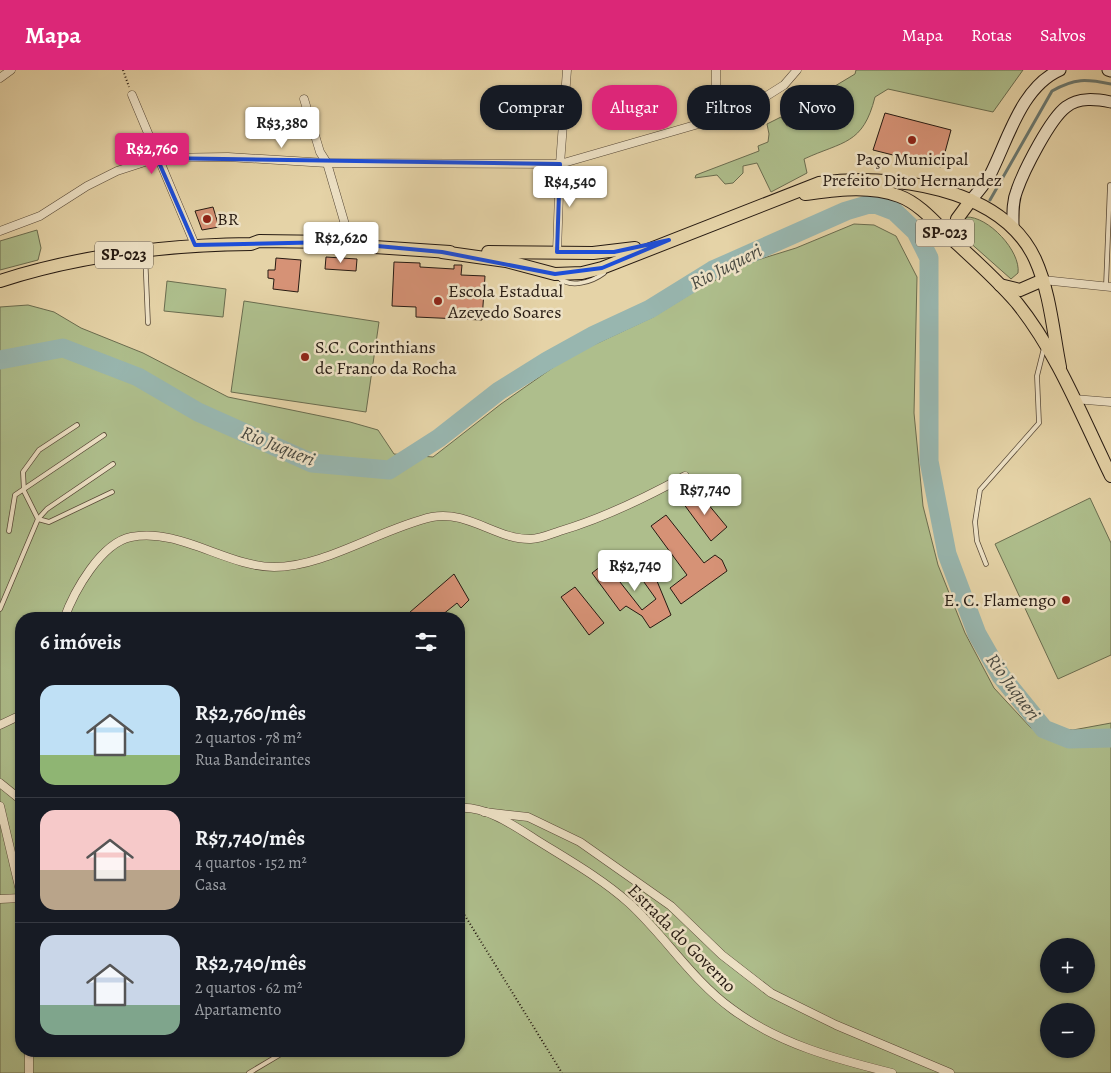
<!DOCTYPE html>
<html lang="pt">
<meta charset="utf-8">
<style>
body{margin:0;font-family:Alegreya,serif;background:#242831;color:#f1f3f6;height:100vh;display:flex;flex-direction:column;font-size:19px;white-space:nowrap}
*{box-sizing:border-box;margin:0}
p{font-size:16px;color:#9ea1a6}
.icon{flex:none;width:28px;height:28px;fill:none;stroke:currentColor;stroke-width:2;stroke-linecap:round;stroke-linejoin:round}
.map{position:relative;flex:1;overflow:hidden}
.panel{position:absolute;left:15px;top:542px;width:450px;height:445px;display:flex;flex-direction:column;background:#171b24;border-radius:20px;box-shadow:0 1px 4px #0004}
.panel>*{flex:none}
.top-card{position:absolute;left:480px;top:15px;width:475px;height:45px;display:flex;gap:10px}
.buttons{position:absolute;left:1040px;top:868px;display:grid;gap:10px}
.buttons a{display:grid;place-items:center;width:55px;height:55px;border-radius:50%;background:#171b24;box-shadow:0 1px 4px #0004;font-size:25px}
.price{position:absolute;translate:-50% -42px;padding:0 11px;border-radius:5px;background:#fff;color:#222;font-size:16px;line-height:32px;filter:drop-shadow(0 1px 2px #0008)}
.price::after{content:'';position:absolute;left:50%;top:30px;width:15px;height:11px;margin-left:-8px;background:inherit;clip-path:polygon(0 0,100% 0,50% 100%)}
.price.selected{background:#db2777;color:#fff}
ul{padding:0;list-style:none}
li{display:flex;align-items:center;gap:15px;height:125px;padding:0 25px}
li+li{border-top:1px solid #363941}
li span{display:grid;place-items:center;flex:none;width:140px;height:100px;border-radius:15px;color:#555}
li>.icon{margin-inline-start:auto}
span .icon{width:60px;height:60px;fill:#fffc;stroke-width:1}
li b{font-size:21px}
h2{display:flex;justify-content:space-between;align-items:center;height:60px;padding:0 25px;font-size:21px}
.pill{padding:0 18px;border-radius:20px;background:#171b24;box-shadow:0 1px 4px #0004;font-size:18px;line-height:45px}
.pill.selected{background:#db2777;color:#fff}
header{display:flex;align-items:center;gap:30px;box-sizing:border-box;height:70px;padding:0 25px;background:#db2777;color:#fff}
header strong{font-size:24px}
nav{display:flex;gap:28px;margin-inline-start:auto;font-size:18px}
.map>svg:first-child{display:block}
.green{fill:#aebe8c;stroke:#6a6c4f;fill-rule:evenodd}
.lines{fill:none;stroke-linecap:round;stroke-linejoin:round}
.stream{stroke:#6a7870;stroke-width:3}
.river{stroke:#98b6af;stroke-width:19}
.building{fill:#d69276;stroke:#261a12}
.lane-casing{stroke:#564837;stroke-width:5.5}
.street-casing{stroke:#564837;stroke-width:9}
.secondary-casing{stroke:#261a12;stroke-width:13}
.primary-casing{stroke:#261a12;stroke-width:14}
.path{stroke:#261a12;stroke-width:2;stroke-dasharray:1 2.5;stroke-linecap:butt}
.lane{stroke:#eee2c6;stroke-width:4}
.street{stroke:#eee2c6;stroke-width:8}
.secondary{stroke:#eee2c6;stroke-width:11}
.primary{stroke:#e5d3a7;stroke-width:12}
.marked{fill:none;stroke:#1d4ed8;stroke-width:4;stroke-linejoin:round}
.poi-dot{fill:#8f2418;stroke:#eee2c6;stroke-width:2}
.labels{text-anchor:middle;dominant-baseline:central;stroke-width:5;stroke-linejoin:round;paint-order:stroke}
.shield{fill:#eee2c6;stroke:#625648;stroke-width:1}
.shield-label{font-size:16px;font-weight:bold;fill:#261a12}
.poi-label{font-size:18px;fill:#261a12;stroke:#eee2c6;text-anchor:start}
.street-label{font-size:18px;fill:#261a12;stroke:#eee2c6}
.water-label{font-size:19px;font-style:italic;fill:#484941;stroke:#eee2c6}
</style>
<header>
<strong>Mapa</strong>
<nav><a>Mapa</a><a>Rotas</a><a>Salvos</a></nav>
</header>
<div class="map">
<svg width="1111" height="1003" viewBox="0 0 1111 1003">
<rect width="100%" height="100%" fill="#e5d3a7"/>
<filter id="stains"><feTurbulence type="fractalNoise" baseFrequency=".004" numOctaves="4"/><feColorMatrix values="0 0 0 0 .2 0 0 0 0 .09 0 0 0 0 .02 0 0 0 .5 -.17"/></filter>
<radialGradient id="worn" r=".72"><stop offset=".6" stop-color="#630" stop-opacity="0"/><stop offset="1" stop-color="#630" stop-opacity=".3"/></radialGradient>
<!-- green -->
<g class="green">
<path d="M856,0H1023L993,42L888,19L875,27C863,75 843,71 804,89L807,103L771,122L757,93L743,96V103L733,113L725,114L717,105L695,108L696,105L759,81L758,76L768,72L769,64L767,54L781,47L787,56L798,54L799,46L806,40L813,25L825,22L855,4Z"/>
<path d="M966,147C988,146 1021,181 1018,203L1011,209L958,162L960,153Z"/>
<path d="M854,154L874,155L896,166L917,207L914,343L923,436L938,495L965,563L994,618L1031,658L1073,660L1111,653V1003H0V237L28,235L54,242L81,258L143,283L228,327L350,352L378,360L394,384L433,387L501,334L568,287L653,247L700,218L751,192L796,178ZM21,549H459V981H21ZM1049,876H1086V914H1049ZM1049,941H1086V979H1049Z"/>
<path d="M37,160L41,178L38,190L0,200V171Z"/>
<path d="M167,211L226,219L223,247L164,241Z"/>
<path d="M244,231L379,252L366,342L231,322Z"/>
<path d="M1090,428L1111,473V585L1058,609L995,474Z"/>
</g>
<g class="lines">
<!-- stream -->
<path class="stream" d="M990,130L1052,21C1075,8 1086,9 1111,14"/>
<!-- river -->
<path class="river" d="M0,290L63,278L138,307L198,342L312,393L389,400L439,368L499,321L547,291L594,265L650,239L713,200L846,141L873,133L894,141L916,162L929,188V391L947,484L977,564L1001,606L1044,659L1069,669L1111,668"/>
</g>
<!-- building -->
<g class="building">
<path d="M885,43L951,60L941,97L873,80Z"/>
<path d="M213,137L219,157L202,160L195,141Z"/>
<path d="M326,187L357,189L356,201L325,199Z"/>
<path d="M276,188L301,190L298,222L273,219L274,209L268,208V200H275Z"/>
<path d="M394,192L420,193V197L454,199V195H462L461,205L485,206L482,250L416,247V237L392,236Z"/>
<path d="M698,422L727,457L711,471L683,433Z"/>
<path d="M666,445L704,493L715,485L722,490L727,501L681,534L670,518L687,505L651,456Z"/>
<path d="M649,487L656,497L652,499L671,545L650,558L642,546L626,536L620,541L592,503L605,493L642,540L656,529L634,498Z"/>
<path d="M454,504L469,530L461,538L457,533L437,549H402Z"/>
<path d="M575,517L604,553L589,565L561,527Z"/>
</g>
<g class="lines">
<!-- lane casing -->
<g class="lane-casing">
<g id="lane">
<path d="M145,182L148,253"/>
<path d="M558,207C570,219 592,212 604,203"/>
<path d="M1106,216L1110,115"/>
<path d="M77,355L39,380L23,402L24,421L38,449L49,452L112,422"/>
<path d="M9,461L15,425L104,365"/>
<path d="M986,494L977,471L975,452L980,420L1039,353L1037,306L1044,278"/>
<path d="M0,539L38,449L47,439L113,394"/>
<path d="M249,1003L286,981"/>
</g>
</g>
<!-- street casing -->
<g class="street-casing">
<g id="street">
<path d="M716,0V49"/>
<path d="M0,8L11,0"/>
<path d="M132,25L195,175"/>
<path d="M304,29L320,82L327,93L351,175"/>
<path d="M0,161L40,146L87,116L117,101L157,88L228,87L327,93L560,94L716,49L765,27L784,15L797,0"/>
<path d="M557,182L560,94L567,0"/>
<path d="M1043,210L1111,217"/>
<path d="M1074,329L1111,332"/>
<path d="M64,549C74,521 101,473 131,467C178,457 228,497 274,497C325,497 382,458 432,447C468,440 497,470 531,469C540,469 551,464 560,461C604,448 645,428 685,406"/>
<path d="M0,655L21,645"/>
<path d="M0,713L21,730"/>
<path d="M0,736L21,825"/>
<path d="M459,738C486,736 513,755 535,769C567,789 601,808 629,833C665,866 692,910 732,939C779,974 836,989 892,1003"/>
<path d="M484,742L528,747L580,772L671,836L722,885L771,923L836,955L950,1003"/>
<path d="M0,829L21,828"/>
<path d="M29,1003V981"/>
</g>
</g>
<!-- secondary casing -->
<g class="secondary-casing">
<g id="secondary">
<path d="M1108,0L1111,1"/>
<path d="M971,130C978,122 985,114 990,105C1008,70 1021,17 1060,0"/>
<path d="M1013,158C1013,145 1012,132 1017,120C1024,100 1050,49 1066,37C1079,27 1096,29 1111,32"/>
</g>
</g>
<!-- primary casing -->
<g class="primary-casing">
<g id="primary">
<path d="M805,124C837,120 868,115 899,126C921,134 938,156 955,172C976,191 998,211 1017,233C1058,284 1082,347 1111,406"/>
<path d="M954,171L957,149L971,130"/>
<path d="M442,182L506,191L555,204L582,203L602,198L819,113C889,103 1001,116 1035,189C1050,222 1053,261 1060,297"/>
<path d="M488,182L593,183L635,178"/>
<path d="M0,211C80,185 168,175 251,174L259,171L334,172L344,175L450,182"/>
<path d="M1000,215L1020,220L1043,210"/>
</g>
</g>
<!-- path -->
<g class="path">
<path d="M123,0L129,17"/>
<path d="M459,836L562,1003"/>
</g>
<!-- lane -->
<use href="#lane" class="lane"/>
<!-- street -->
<use href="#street" class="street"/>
<!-- secondary -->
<use href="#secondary" class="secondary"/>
<!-- primary -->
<use href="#primary" class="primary"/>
</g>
<!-- marked area -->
<path class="marked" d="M157,88L560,94L557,182H614L669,170L602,198L555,204L442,182L334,172L195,175Z"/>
<!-- markers -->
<g class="poi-dot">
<circle cx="912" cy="70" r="5"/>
<circle cx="207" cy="149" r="5"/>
<circle cx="438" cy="231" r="5"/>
<circle cx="305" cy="287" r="5"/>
<circle cx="1066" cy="530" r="5"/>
</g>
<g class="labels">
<!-- shield labels -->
<g class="shield">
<rect x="916" y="149.5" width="58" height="27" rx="4"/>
<rect x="95" y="171.5" width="58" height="27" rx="4"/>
</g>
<g class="shield-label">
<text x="945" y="163">SP-023</text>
<text x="124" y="185">SP-023</text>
</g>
<!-- poi labels -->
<g class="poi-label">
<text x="912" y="89" text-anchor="middle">Paço Municipal<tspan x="912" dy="21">Prefeito Dito Hernandez</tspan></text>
<text x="217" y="149">BR</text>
<text x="448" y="221">Escola Estadual<tspan x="448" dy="21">Azevedo Soares</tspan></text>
<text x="315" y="277">S.C. Corinthians<tspan x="315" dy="21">de Franco da Rocha</tspan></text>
<text x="1056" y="530" text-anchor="end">E. C. Flamengo</text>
</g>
<!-- street labels -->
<g class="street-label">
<text transform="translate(682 868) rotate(45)">Estrada do Governo</text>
</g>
<!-- water labels -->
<g class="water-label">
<text transform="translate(726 197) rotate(-27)">Rio Juqueri</text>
<text transform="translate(278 376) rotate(22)">Rio Juqueri</text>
<text transform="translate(1013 617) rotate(54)">Rio Juqueri</text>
</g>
</g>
<rect width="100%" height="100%" filter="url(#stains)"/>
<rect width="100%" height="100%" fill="url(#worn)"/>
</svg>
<div class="buttons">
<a>+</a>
<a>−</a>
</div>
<b class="price" style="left:282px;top:79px">R$3,380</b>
<b class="price selected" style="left:152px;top:105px">R$2,760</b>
<b class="price" style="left:570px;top:138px">R$4,540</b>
<b class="price" style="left:341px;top:194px">R$2,620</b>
<b class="price" style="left:705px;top:446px">R$7,740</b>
<b class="price" style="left:635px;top:522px">R$2,740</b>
<div class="top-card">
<a class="pill">Comprar</a>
<a class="pill selected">Alugar</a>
<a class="pill">Filtros</a>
<a class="pill">Novo</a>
</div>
<section class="panel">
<h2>6 imóveis<svg class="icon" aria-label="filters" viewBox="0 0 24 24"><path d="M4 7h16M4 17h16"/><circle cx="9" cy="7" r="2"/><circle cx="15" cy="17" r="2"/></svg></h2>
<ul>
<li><span style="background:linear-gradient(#bfe0f5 70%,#8fb573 0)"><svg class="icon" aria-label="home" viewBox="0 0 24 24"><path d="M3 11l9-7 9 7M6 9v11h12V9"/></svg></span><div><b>R$2,760/mês</b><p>2 quartos · 78 m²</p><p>Rua Bandeirantes</p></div></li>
<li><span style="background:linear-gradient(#f6c9c9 60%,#b9a48a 0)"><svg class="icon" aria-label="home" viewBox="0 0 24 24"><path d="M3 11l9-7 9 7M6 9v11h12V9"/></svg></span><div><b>R$7,740/mês</b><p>4 quartos · 152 m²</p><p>Casa</p></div></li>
<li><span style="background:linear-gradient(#c9d6e8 70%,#7fa58c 0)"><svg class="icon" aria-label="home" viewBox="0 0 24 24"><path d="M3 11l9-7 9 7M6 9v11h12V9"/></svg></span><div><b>R$2,740/mês</b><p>2 quartos · 62 m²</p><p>Apartamento</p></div></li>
</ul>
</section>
</div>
